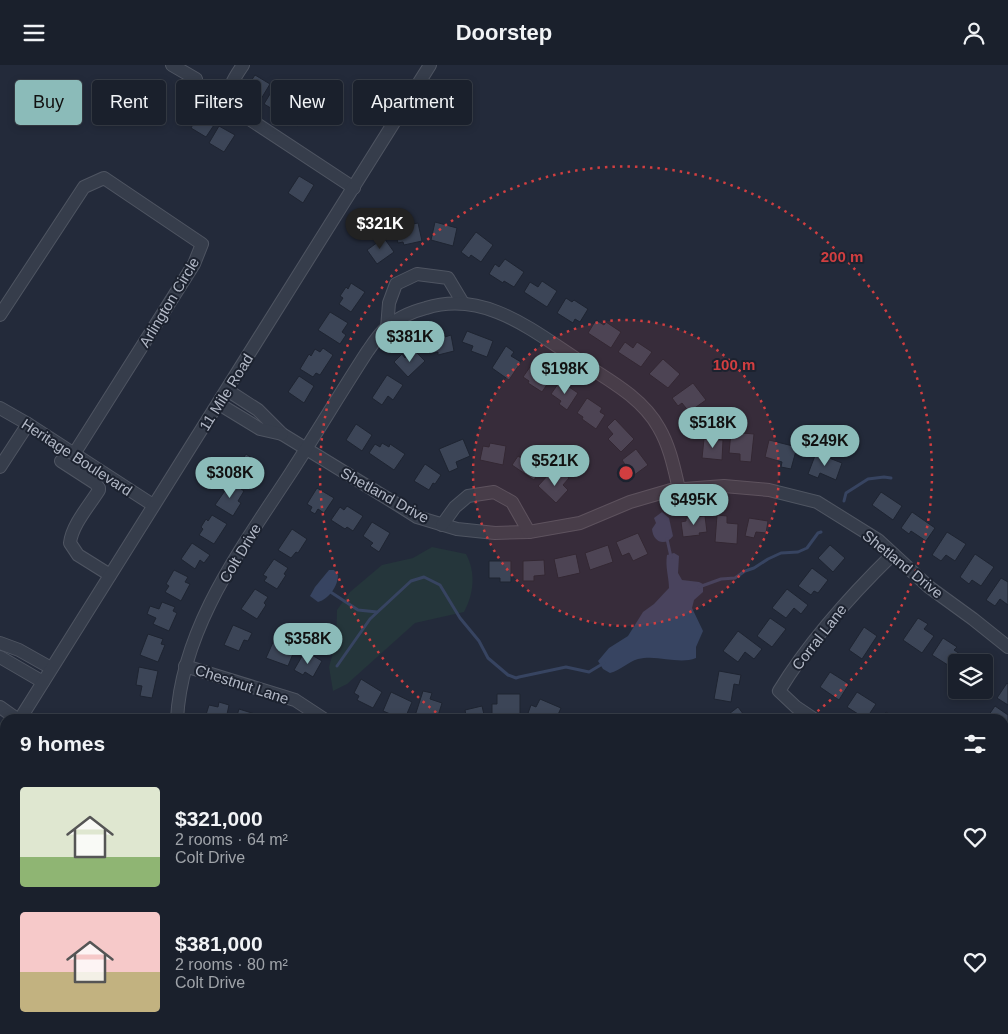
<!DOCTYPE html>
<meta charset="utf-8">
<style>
body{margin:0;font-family:Helvetica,sans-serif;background:#272d38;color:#f1f3f6;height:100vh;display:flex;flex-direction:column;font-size:19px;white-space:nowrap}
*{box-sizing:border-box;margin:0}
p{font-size:16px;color:#9fa3a9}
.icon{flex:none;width:28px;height:28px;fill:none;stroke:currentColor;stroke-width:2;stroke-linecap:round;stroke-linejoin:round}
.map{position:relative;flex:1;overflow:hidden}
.panel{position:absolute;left:0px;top:649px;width:1009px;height:321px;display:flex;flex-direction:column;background:#1a202c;border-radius:15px 15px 0 0;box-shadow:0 2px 8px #0003,0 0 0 1px #383e48}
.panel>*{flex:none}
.hud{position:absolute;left:15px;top:15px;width:500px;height:45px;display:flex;gap:10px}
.buttons{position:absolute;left:948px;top:589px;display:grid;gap:10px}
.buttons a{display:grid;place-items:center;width:45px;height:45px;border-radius:5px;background:#1a202c;box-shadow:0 2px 8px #0003,0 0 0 1px #383e48;font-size:25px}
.price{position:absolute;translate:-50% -42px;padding:0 11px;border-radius:18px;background:#8bbbb9;color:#111;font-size:16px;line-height:32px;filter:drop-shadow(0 1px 2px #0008)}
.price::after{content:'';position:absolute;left:50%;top:30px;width:15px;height:11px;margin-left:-8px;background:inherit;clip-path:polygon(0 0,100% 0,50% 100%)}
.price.selected{background:#222;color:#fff}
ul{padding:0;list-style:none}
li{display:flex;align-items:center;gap:15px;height:125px;padding:0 20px}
li span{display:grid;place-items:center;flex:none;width:140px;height:100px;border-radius:5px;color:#555}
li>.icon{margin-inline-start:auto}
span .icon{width:60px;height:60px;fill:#fffc;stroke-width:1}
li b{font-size:21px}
h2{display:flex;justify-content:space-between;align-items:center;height:60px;padding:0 20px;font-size:21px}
.chip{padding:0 18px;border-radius:5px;background:#1a202c;box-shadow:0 2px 8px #0003,0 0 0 1px #383e48;font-size:18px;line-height:45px}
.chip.selected{background:#8bbbb9;color:#111}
header{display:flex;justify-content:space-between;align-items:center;height:65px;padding:0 20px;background:#1a202c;font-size:22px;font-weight:800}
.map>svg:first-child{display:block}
.green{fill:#25363b}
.water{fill:#374461}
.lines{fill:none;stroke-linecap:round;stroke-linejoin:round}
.stream{stroke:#374461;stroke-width:3}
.building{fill:#3c4557;stroke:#1e2431}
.minor-casing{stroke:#4f5562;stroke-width:14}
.minor{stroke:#363d4b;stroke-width:12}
.ring{fill:none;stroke:#d13e40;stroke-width:2.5;stroke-dasharray:2.5 5}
.labels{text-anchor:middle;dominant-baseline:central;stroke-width:4;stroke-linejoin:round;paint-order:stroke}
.street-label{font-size:15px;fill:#b2b8c6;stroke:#1c222f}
.centre{fill:#d13e40;stroke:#1c222f;stroke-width:2.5}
.ring-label{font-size:15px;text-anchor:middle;font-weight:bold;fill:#d13e40;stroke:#1c222f;stroke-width:4;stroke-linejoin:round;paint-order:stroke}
</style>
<header><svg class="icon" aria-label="menu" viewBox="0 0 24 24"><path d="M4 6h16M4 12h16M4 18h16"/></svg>Doorstep<svg class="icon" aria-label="person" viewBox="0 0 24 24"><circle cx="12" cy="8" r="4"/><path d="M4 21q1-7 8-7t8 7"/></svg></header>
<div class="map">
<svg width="1008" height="969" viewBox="0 0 1008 969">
<rect width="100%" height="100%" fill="#232a3a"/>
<!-- green -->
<path class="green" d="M432,482L466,489C476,507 474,529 464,547L415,558L347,619L333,626L329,602L336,577L337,545L350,527L382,500L413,493Z"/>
<!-- water -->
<g class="water">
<path d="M662,447L669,453L673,471C665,482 653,477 652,464L656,458L654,453Z"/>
<path d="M674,488L679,491L678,508L682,515L699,517L703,519V527L694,535L692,543L703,566L696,582V593C678,600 658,589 638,594C628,597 621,605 610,608L603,604L598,596L609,583L628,571L643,547L654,539L669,523C669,512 665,502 667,490Z"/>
<path d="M329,505H334L338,510C338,521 329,534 318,537L310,531L315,522Z"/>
<path d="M661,965H728C709,969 680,969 661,965Z"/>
</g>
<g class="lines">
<!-- stream -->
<g class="stream">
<path d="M844,436L846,428L868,414L884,412L891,413"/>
<path d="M667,474L671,492"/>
<path d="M699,522L721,514L735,513L745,506L754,503L768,494L781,488L798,487L807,483L818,468L821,467"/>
<path d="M329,526L358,545L377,547"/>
<path d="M337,601L370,554L411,516L424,512L440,520L460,553L479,576L488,593L508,610L516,613L519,612L566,602L589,607L604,598"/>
</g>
</g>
<!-- building -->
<g class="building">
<path d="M255,10L270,19L261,34L245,25Z"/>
<path d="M273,24L288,33L279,48L264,39Z"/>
<path d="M292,37L307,46L298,61L283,52Z"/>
<path d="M200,47L216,57L206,72L191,63Z"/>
<path d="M219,61L235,70L224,87L209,78Z"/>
<path d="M299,111L314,120L303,138L288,128Z"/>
<path d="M435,157L457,163L453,181L431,175Z"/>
<path d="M418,158L422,176L404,180L403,177L398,178L394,163Z"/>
<path d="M476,167L493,180L481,197L471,190L469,193L461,187Z"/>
<path d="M382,170L394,187L377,199L367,185L378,177L376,174Z"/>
<path d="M505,194L524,207L514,222L504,216L503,218L489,209L495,199L499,202Z"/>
<path d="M542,216L557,226L547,242L524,227L530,217L538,222Z"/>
<path d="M351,218L365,227L351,247L339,239L343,233L340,231L346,222L348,224Z"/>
<path d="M566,233L572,237L574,235L588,244L580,257L575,254L573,258L557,248Z"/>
<path d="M330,247L348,258L342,267L346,270L340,279L318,265Z"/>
<path d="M596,255L604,260L606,257L621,267L611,283L588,268Z"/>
<path d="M467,266L493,276L487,292L471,286L473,281L462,277Z"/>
<path d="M444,268L445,272L451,270L454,286L438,290V287L430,289L426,272Z"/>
<path d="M625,277L633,283L637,277L652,287L641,302L618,287Z"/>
<path d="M506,281L514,287L511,291L521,297L509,315L492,303Z"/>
<path d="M323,283L333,290L320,310L316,308L313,312L300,304L309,289L311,291L315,284L320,287Z"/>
<path d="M414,285L425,296L408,312L394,297L402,289L405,293Z"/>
<path d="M663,294L680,309L668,323L649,309Z"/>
<path d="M532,299L552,312L542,327L528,318L529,316L523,312Z"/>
<path d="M387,310L403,320L393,335L388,331L382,340L372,333Z"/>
<path d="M299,311L314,321L304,338L288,327Z"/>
<path d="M560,316L578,328L567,345L559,339L561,336L551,329Z"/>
<path d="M693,318L706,335L689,347L682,338L678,341L672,333Z"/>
<path d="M587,333L602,343L600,347L605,350L596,364L582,354L583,352L577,348Z"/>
<path d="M615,354L634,374L621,387L608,374L613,369L607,362Z"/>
<path d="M356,359L372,370L362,386L346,375Z"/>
<path d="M731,367L754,369L751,397L740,396V389L729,388Z"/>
<path d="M463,374L470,391L456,397L458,403L449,407L439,384Z"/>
<path d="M704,374L723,375L722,395L702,393Z"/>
<path d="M769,375L797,382L791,404L781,402L782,397L765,392Z"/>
<path d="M382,378L389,382L390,379L405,389L394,405L369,388L375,379L380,382Z"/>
<path d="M490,378L506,381L503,400L480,395L483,381L489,382Z"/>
<path d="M636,384L648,400L633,411L622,395Z"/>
<path d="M816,388L842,398L836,415L820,408L818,413L808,409Z"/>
<path d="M246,389L259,398L257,402L261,405L251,421L235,411L239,405L237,403Z"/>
<path d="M530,390L544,400L534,415L512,400L518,391L526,396Z"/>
<path d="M425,399L441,410L435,419L433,418L429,425L414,416Z"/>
<path d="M562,407L569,413L563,420L568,425L556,438L538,421L549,409L555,415Z"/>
<path d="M231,417L244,426L238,436L241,438L233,451L215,440Z"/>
<path d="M317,423L334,433L324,448L318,444L315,449L310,446L312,442L307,439Z"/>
<path d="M881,427L902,441L893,455L872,440Z"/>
<path d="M347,441L363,451L353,466L347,462L345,464L331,455L340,442L344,445Z"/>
<path d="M912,447L935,463L926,476L911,466L909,469L901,463Z"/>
<path d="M212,450L227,459L214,479L199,470L203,464L201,462L206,454L208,456Z"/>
<path d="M717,450L727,451V458L738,459L737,479L715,477Z"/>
<path d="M705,451L707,467L699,468L700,470L683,472L681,457L686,456V453Z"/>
<path d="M749,453L768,456L766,468L756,467L754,473L745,471Z"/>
<path d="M372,457L390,468L379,487L370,481L373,478L363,471Z"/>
<path d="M292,464L307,474L298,488L296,487L291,493L278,485Z"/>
<path d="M947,467L966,479L955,496L946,490L941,496L932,490Z"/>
<path d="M638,468L648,489L633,496L629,488L622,491L616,477Z"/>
<path d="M192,478L210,490L204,498L200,495L195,504L181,494Z"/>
<path d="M608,480L613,497L590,505L585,488Z"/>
<path d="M830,480L845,493L833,507L818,493Z"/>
<path d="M576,489L580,508L558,513L554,494Z"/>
<path d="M975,489L994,502L981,521L972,515L969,519L960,512Z"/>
<path d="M274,494L288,503L284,509L286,510L277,524L264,516L267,512L263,510Z"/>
<path d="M544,495L545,510L534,511V516H523V496Z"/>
<path d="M489,496H511V517H500V513H489Z"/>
<path d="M812,503L828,515L818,528L814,526L811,530L798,521Z"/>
<path d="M174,505L188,512L185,517L190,519L181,536L165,527L169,521L166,519Z"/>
<path d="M1001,513L1008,517V540L1000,534L995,541L986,535Z"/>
<path d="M255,524L268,532L264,538L266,540L257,554L241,544Z"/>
<path d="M787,524L808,540L801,549L794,543L786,553L772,543Z"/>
<path d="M162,537L175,542L173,546L177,548L169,566L153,559L156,553L147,549L150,541L159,544Z"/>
<path d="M770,553L786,564L772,582L757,571Z"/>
<path d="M918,553L928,559L924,564L934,571L922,588L903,575Z"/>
<path d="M233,560L252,568L248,576L244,575L239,586L224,580Z"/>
<path d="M864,562L877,571L862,594L849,585Z"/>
<path d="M738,566L762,584L754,594L745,587L738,597L723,586Z"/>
<path d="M148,569L163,574L161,579L165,580L158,597L140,590Z"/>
<path d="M943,573L957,582L954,585L960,589L951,602L932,590Z"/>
<path d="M274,575L295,584L288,601L266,593Z"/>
<path d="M305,586L322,596L313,612L305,607L303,610L294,605Z"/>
<path d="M139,602L158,606L152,633L140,631L142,621L136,620Z"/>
<path d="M719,606L741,610L739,620L734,619L731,637L714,634Z"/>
<path d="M830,607L849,619L839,635L820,622Z"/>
<path d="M361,614L382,627L373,643L357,635L359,631L354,628Z"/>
<path d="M1007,618L1008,619V640L997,633Z"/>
<path d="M423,626L432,628L430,634L442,638L437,654H414Z"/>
<path d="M391,627L412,637L406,651L402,649L400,653L383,646Z"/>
<path d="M857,627L876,639L866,654L847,642Z"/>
<path d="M497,629H520V649H492V639H497Z"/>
<path d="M540,634L561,643L556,654H535L527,651L531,640L536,642Z"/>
<path d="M219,637L229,640L226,654L205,653L209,640L218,642Z"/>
<path d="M482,641L485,654H451L466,650L465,645Z"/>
<path d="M995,641L1008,650V656L1004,663V654H986Z"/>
<path d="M738,642L747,654H726L725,652Z"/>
<path d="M239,644L255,649L254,653L256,654H236Z"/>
<path d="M886,647L897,654H881Z"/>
<path d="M1,773L5,776V802L2,807L0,806Z"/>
<path d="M1008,775V793L1004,790V777L1006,778Z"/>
<path d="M16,965H18L25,969H13Z"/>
<path d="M116,965H120L129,969H114Z"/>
<path d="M324,965H346L341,969H327Z"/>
<path d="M461,965H474L475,969H452L451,967Z"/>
<path d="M496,965H518V969H490H496Z"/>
<path d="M535,965H553L560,967V969H534Z"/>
<path d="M828,965H849L850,966L848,969H825Z"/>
<path d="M948,965H970L968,969H951L947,967Z"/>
</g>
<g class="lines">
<!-- minor casing -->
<g class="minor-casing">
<g id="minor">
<path d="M172,0L196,14"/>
<path d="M243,0C234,13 227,24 228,40L354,123"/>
<path d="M0,250L84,122L104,113L202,179L194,199L74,389"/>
<path d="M387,263L389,238L396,219L417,209L448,213L463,238"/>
<path d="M227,325L258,345L282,369L398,440L417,452L457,464L495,468L529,467L580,458L630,437L671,425L724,421L769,425L817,437L878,475L929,522L973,554L1008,582"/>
<path d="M219,339L260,364L282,369"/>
<path d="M0,343L28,359L153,440"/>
<path d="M61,396L95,418L99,423V425C89,441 72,460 70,478L78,490L110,510"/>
<path d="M0,402L28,359"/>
<path d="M442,460L455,442L468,431L494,427L512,437L529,467"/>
<path d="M0,578L19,585L51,603"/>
<path d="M0,592L43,617"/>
<path d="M185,601L295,635L324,654"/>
<path d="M0,642L17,654"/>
<path d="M20,654L430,0"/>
<path d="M177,654C182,562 241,484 290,409C316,369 341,327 367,287C372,280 377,272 383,266C395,254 410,247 426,243C484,225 532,265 578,295C607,314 642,332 659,363C670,382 674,403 679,424"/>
<path d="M814,654L796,642L779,626C810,575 850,531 893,489"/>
<path d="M0,685L5,677"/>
<path d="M1004,716L1008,709"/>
<path d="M0,922L5,913"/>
<path d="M161,969L162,965"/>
<path d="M915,969L917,965"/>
</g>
</g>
<!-- minor -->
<use href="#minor" class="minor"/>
</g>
<!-- distance rings -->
<circle cx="626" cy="408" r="153" fill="#d13e40" fill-opacity=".12"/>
<g class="ring">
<circle cx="626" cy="408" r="153"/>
<path d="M442 652A306 306 0 1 1 810 652"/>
</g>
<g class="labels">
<!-- street labels -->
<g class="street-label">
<text transform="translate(169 237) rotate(-59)">Arlington Circle</text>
<text transform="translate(226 327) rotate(-58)">11 Mile Road</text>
<text transform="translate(77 392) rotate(33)">Heritage Boulevard</text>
<text transform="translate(385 430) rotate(29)">Shetland Drive</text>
<text transform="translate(240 488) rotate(-59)">Colt Drive</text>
<text transform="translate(903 499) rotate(39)">Shetland Drive</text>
<text transform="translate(819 572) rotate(-52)">Corral Lane</text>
<text transform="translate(242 619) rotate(18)">Chestnut Lane</text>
</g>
</g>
<circle cx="626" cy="408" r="8" class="centre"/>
<g class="ring-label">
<text x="842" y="197">200 m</text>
<text x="734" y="305">100 m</text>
</g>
</svg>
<div class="buttons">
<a><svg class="icon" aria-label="layers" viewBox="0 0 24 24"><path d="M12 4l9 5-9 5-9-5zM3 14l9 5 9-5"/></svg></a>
</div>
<b class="price selected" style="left:380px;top:185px">$321K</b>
<b class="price" style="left:410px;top:298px">$381K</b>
<b class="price" style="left:565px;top:330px">$198K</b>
<b class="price" style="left:713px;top:384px">$518K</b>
<b class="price" style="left:825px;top:402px">$249K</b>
<b class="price" style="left:555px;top:422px">$521K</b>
<b class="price" style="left:230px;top:434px">$308K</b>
<b class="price" style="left:694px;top:461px">$495K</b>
<b class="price" style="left:308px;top:600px">$358K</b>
<div class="hud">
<a class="chip selected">Buy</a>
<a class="chip">Rent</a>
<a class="chip">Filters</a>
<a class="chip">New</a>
<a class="chip">Apartment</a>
</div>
<section class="panel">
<h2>9 homes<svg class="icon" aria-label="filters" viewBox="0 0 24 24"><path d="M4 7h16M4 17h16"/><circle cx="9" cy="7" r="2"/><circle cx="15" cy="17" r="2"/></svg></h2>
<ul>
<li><span style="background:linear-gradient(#dfe7d0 70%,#8fb573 0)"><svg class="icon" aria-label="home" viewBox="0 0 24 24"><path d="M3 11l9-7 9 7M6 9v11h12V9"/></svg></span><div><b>$321,000</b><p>2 rooms · 64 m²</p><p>Colt Drive</p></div><svg class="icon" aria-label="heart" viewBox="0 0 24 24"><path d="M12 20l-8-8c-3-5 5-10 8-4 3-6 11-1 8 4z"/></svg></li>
<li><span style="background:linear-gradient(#f6c9c9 60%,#c2b280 0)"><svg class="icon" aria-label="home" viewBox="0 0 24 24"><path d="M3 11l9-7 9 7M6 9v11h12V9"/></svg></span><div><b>$381,000</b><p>2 rooms · 80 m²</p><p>Colt Drive</p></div><svg class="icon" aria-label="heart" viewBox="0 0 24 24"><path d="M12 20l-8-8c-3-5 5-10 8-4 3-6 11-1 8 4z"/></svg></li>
</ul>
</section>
</div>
